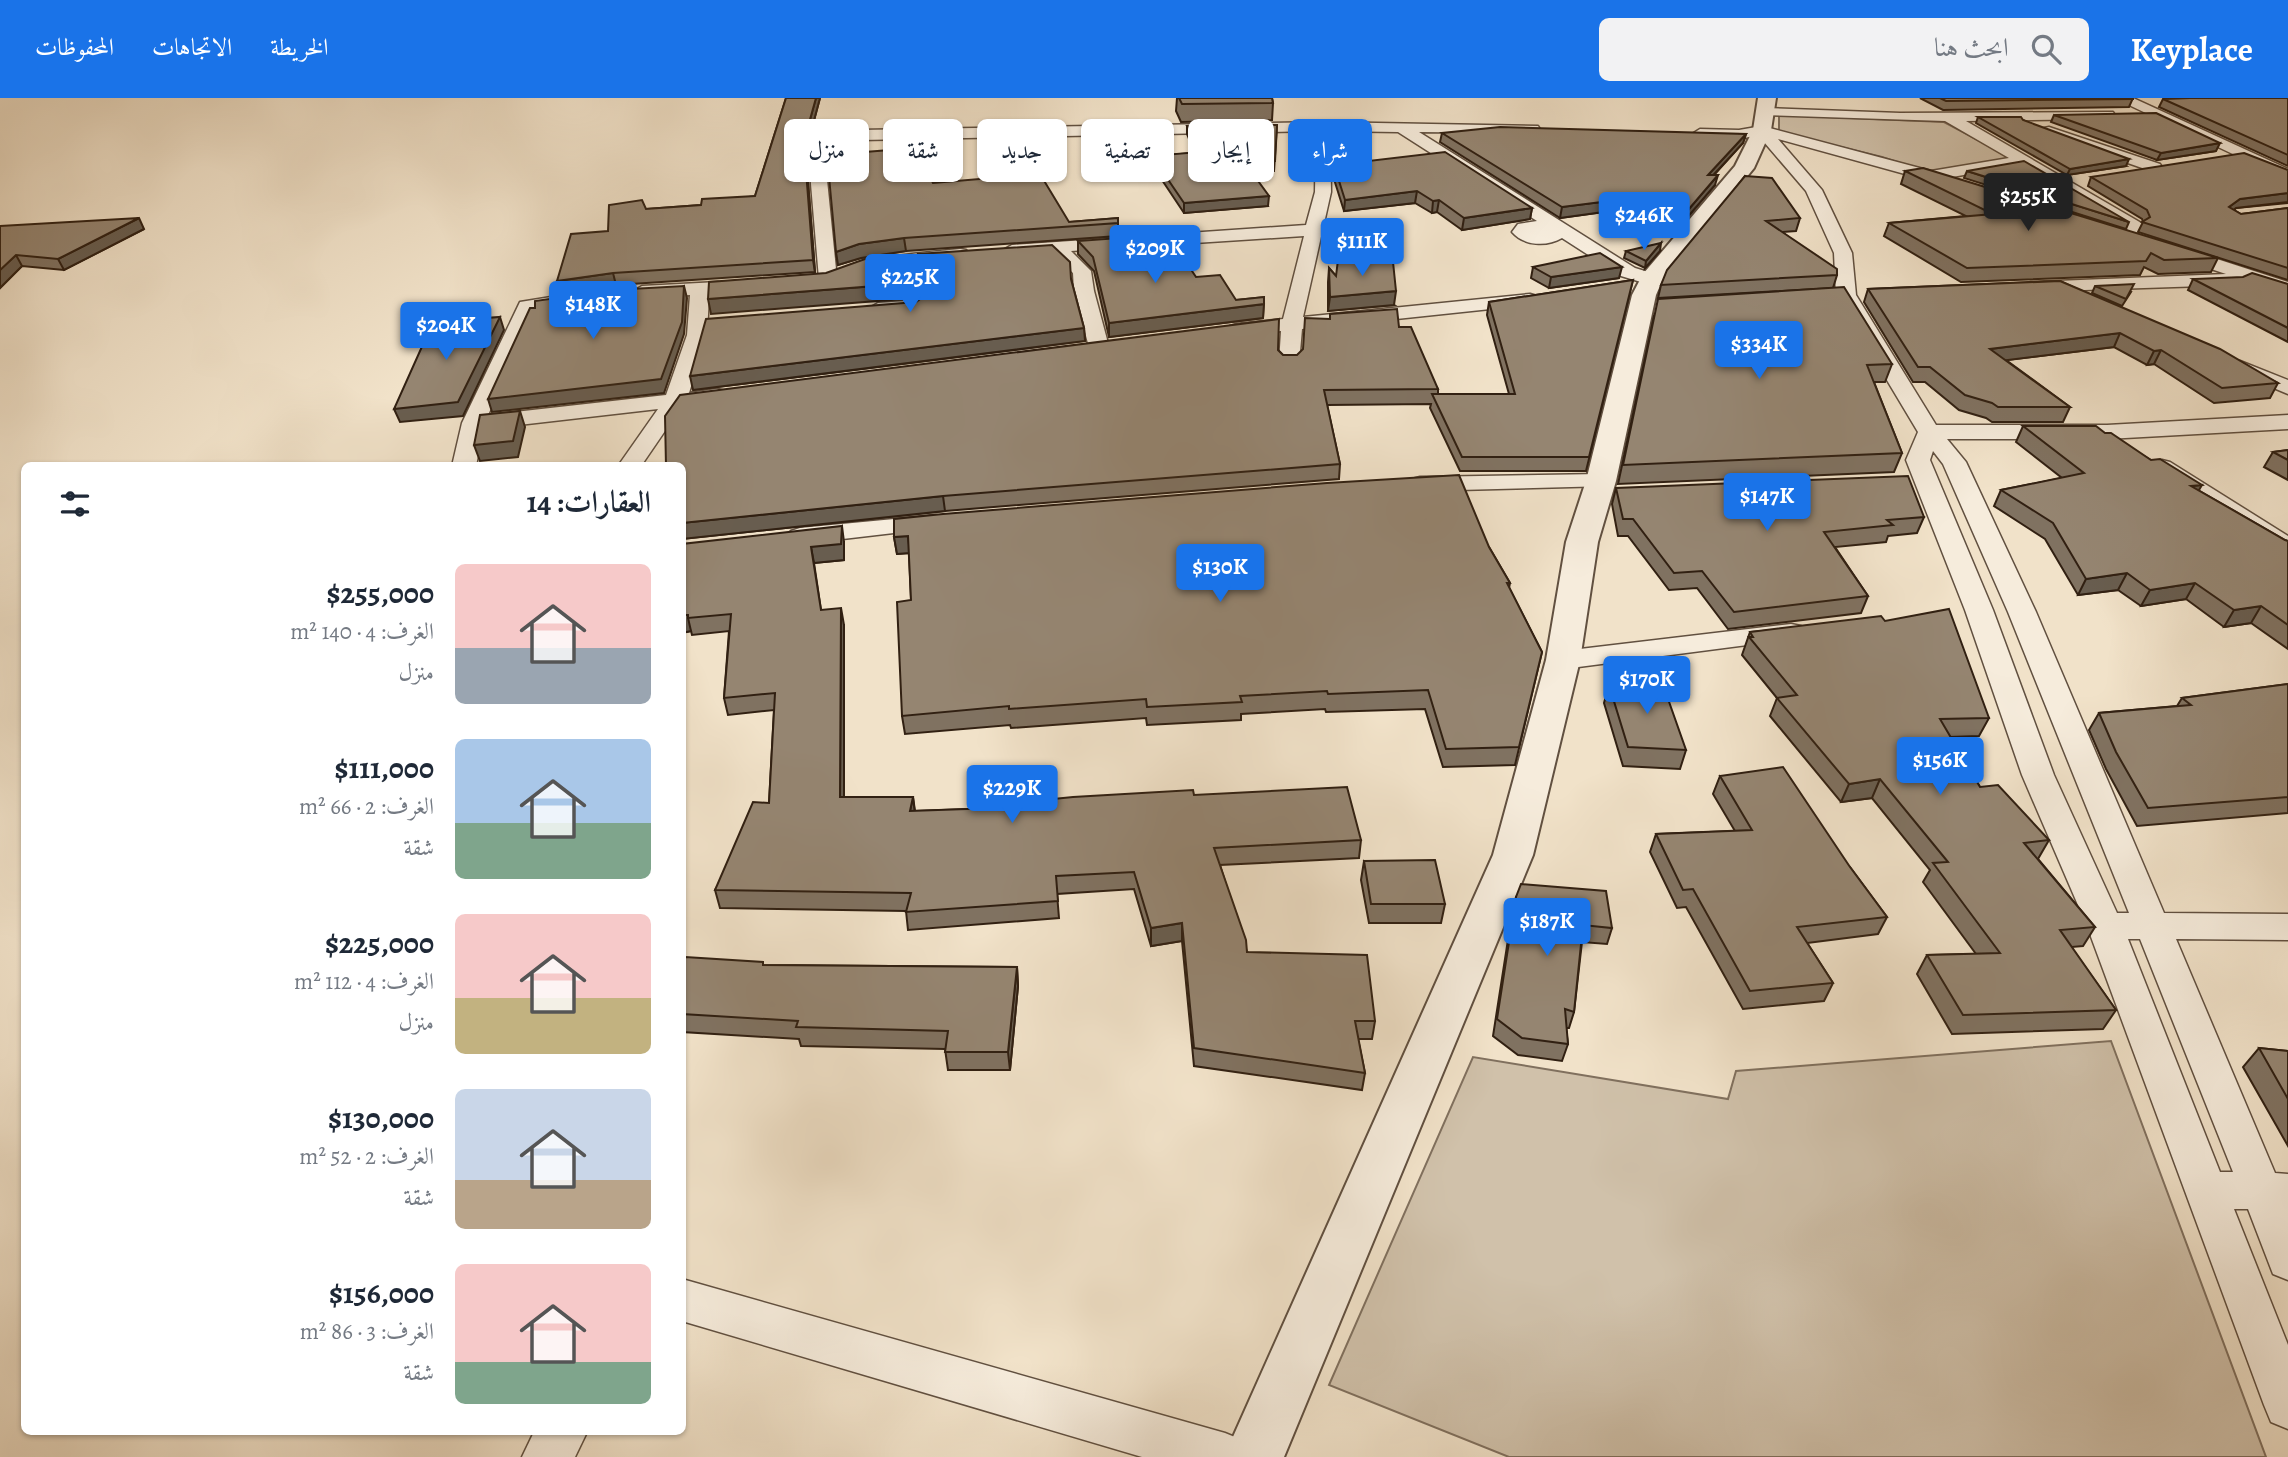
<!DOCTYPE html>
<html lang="ar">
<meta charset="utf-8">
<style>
body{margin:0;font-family:Alegreya,Amiri,serif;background:#f2f2f3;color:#1f2937;direction:rtl;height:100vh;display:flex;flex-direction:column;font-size:26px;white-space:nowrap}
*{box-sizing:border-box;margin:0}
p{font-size:23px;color:#747a83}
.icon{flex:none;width:38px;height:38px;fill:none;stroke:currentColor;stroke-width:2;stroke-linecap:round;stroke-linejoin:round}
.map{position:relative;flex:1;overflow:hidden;direction:ltr}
.sheet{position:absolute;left:21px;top:364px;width:665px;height:973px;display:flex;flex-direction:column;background:#fff;border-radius:10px;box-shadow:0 2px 5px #0004;direction:rtl}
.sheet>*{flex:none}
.banner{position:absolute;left:707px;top:21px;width:665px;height:63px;direction:rtl;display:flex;gap:14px}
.price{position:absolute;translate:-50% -60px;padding:0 16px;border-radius:7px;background:#1a73e8;color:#fff;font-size:23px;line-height:46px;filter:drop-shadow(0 2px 4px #0008)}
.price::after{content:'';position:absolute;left:50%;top:42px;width:21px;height:16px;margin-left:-10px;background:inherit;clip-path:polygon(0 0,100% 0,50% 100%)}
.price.current{background:#222;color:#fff}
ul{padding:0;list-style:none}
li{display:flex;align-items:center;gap:21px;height:175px;padding:0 35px}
li span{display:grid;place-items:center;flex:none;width:196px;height:140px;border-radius:10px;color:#555}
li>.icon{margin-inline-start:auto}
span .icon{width:84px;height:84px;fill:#fffc;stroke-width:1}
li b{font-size:30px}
h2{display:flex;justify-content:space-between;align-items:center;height:84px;padding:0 35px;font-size:30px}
.pill{padding:0 24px;border-radius:10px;background:#fff;box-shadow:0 2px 5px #0004;font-size:24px;line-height:63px}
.pill.current{background:#1a73e8;color:#fff}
header{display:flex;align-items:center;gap:42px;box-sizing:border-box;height:98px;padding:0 35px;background:#1a73e8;color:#fff}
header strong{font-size:33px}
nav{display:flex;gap:38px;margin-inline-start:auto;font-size:24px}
.search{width:490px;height:63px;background:#f2f2f3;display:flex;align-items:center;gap:18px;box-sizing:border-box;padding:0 24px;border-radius:10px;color:#747a83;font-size:26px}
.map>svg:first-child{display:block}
.green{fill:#d0c1aa;stroke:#80705e;stroke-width:2}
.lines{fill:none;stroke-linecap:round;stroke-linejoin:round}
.minor-casing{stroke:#615040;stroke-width:3}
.tertiary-casing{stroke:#615040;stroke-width:4}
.minor{fill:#f6ecdc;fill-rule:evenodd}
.tertiary{fill:#f6ecdc;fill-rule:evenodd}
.wall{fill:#807261;stroke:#312012;stroke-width:2}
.shaded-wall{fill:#685d4f;stroke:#312012;stroke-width:2}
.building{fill:#958571;stroke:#312012;stroke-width:2}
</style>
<header>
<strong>Keyplace</strong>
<div class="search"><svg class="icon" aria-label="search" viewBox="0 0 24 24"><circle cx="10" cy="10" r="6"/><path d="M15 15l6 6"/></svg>ابحث هنا</div>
<nav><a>الخريطة</a><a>الاتجاهات</a><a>المحفوظات</a></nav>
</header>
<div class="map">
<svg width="2288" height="1359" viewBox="0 0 2288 1359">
<rect width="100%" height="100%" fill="#f1e2c9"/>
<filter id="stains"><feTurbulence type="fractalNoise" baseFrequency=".00286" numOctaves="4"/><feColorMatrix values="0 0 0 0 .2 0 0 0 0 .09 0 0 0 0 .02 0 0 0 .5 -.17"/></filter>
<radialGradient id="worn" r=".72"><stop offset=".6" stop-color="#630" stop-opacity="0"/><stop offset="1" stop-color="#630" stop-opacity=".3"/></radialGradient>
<!-- green -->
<g class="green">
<path d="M1779,17L1944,24L2014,61L1947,74L1922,72L1882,59L1779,34Z"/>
<path d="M2111,943L2266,1359H1509L1329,1287L1473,959L1728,1001L1736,973Z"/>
</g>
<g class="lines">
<!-- minor casing -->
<g class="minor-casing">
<g id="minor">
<path d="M2114,0H2133L2288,71V82Z"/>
<path d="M1766,10L1900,15L2113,14L2115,17L2113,20L2108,21L1966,23L2186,151L2288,184V196L2243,181L2234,187L2024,194L2022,190L2024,186L2031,184L2226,176L2169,157L2022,67L1952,79L1960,84L1952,89L1778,41L1822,92L1852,155L1856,197L1936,327H2107L2288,317V331L2107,341H1947L1966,364L2036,514L2164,815L2288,816V842L2176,841L2275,1075L2288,1076V1182L2273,1176L2248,1111H2234L2288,1247V1331L2271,1324L2264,1307L2087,828L2022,677L1965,512L1906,362L1918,334L1836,197L1834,155L1806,93L1758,37C1743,41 1704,47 1692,36L1700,31L1739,32L1762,28L1931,73L2009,60L1945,23L1761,17L1759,14ZM1933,353L1943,366L2008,514L2129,815H2117L2054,677L1993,512L1930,362ZM2128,841H2140L2233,1074H2220Z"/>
<path d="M1323,24L1538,28L1540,31L1538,34L1533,35L1419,34L1635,170L1658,177L1660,181L1651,187L1621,178L1562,140C1547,149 1524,148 1512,134L1518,126L1537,123L1398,34L1330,33L1331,94L1303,219L1530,196L1537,198L1540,202L1537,206L1302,231L1299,265L1296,269H1282L1279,265L1281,233L1237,238L1230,236L1227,232L1230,228L1237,226L1283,221L1304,138L1071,153L1091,173L1094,193L1109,249L1106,253H1092L1089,249L1074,193L1073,175L1052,155L1012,157L1003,152L1012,147L1306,127L1315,94L1316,33L861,42L831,50L825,62L837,181L828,187L819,181L809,62L820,44L860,32Z"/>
<path d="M2049,29L2160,66L2162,69L2154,74L2148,72L2044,36L2042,33L2044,30Z"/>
<path d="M960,151L966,152L969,156L966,160L917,167L927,208C919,217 876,220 868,211L878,205L906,203L899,170L855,176L846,170C855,160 941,153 960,151Z"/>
<path d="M718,184L727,190L725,194L709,196L707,237L689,295L717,291L725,293L728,298L725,303L682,308L641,368H618L658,311L483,331L476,368H452L462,325L520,204L576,195L586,201L576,207L535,213L488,317L666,297L687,237L690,197L642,200L632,194L642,188Z"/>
<path d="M2240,263L2288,282V296L2233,273L2229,269L2233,265Z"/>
<path d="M2162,362L2170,364L2288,438V457L2279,454L2154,374L2150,369L2154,364Z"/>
<path d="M1601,376L1609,378L1613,383L1609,388L1420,393L1412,391L1408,386L1412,381L1420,379Z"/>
<path d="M936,417L945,419L948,424L945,429L800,446L791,443L787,438L791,433L800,430Z"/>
<path d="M1791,526L1801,528L1805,534L1801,540L1563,571L1553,568L1549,562L1553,556L1563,553Z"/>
<path d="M682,1181L1225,1335L1242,1342L1249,1359H1142L682,1223Z"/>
<path d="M534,1334H587L575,1359H522Z"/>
</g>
</g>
<!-- tertiary casing -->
<g class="tertiary-casing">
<path id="tertiary" d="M1758,0H1776L1771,32L1754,70L1662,183L1656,197L1616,383L1598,444L1580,562L1533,757L1284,1359H1224L1493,757L1546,562L1566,444L1586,383L1632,197L1643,176L1735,68L1753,32Z"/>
</g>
<!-- minor -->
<use href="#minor" class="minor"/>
<!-- tertiary -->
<use href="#tertiary" class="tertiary"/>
</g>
<!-- wall -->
<g class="wall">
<path d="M786,0H820L804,60L807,71L815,174L616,187L561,195L557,183L608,133L646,111L701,107L755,98Z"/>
<path d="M1177,0H1272L1273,5L1272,22L1181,24L1176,13Z"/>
<path d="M1920,0H2133L2129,9L1943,12Z"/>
<path d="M2288,0V68L2159,9L2163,1Z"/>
<path d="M2054,17L2216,53L2157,62L2051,24Z"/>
<path d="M1978,19L2023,22L2126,68L2067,77L1976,25Z"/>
<path d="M1277,27L1274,73L1251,74L1268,108L1184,115L1152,67V58L1195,55L1187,36V28Z"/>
<path d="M1442,35L1746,36L1743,45L1714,77L1715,87L1674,135L1669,105L1560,120L1440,44Z"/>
<path d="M1334,67L1532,110L1530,121L1462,132L1437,114L1432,115L1415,105L1344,113L1333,78Z"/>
<path d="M2288,72V105L2236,110L2234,112L2241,116L2288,110V182L2138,134L2143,124L2142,121L2088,88L2091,79Z"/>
<path d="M1905,73L2218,160L2211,174L2158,176L2144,169L2140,177L1961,184L1884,138L1889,125L1966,118L1901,86Z"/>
<path d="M1967,73L2129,124L2126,131L1964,80Z"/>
<path d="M1745,78L1800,120L1796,133L1782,134L1837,177L1833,190L1658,200L1661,187Z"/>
<path d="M933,85L1069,124L1118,120V138L906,153L861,160L838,167L836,154Z"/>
<path d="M0,128L144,131L64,172L22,168L0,190Z"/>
<path d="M1078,143L1196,179L1236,202L1264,199L1263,220L1109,239L1094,173L1078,156Z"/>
<path d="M1626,153H1660L1645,170L1624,160Z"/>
<path d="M918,156L1071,181L1084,230L1085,243L693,292L916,204L927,196L919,168Z"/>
<path d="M1533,169L1619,180L1549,190L1531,180Z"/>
<path d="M1329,170L1336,178L1394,207L1328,213V184Z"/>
<path d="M2193,181L2288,186V244L2188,192Z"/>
<path d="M1633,182L1586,373H1460L1430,310L1431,306L1327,307L1340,366L1339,381L945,413L682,441L1278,252L1283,257H1297L1399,229L1438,291V296H1509L1487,217L1489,204Z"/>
<path d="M2060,183L2278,285L2270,300L2214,305L2154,266L2147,267L2114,249L2006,262L2070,309L2063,324H1992L1986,320L1959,312L1925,284H1913L1864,204L1868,191Z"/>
<path d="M2095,188L2131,194L2122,208L2092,195Z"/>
<path d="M1654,218L1892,266L1885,284H1874L1902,355L1894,374L1618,386Z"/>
<path d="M2023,328L2105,335L2151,362L2198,392L2285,442L2288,443V551L2251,525L2224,529L2186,501L2141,508L2118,492L2078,497L2045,441L1994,408L2001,392L2062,380L2016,344Z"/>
<path d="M2288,352V382L2264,369L2273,354Z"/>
<path d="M1616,390L1924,419L1917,435L1888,438L1886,444L1835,449L1868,498L1861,515L1728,531L1697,490L1669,492L1628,438H1618L1612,406Z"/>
<path d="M894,439L1489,449L1510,485L1509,490L1542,554L1515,667L1443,669L1425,611L1326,614L1325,611L1241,616V622L1147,627L1146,620L1011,630L1010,627L905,636L902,618L911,502L909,455L897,456Z"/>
<path d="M844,444V462L814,465L821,512L844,527V699H913L915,713L995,710L1194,697L1361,742L1359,760L1220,767L1247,854L1375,923L1372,941H1358L1365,975L1362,992L1194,968L1182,843L1151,848L1134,791L1057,796L1059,820L908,832L906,813L720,810L715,792L769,705L774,612L728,617L724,600L729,533L692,537L691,533L682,535V446Z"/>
<path d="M1885,523L1989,620L1979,638L1951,639L1980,689L2049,742L2038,761L2095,829L2083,848L2071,849L2116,912L2103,931L1952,936L1917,876L1927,857L1976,856L1923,784L1930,772L1872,700L1841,704L1770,618L1777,600L1742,557L1750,534Z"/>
<path d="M2288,586V715L2137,728L2106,671L2089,632L2099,615L2177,608L2182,600Z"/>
<path d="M1609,587L1686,652L1680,671L1623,668L1604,605Z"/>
<path d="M1720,678L1850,769L1887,819L1878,836L1807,845L1833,885L1824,903L1743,911L1686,809L1677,810L1650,754L1656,736L1735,733L1713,696Z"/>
<path d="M1364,763L1445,806L1441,825H1369L1361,782Z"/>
<path d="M1516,799L1612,830L1607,846L1582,844L1574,914L1569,930H1566L1568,946L1562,963L1518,957L1493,938L1512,816Z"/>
<path d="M682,864L764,867L1017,869L1018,888L1010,972H948L945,951L801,948L799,941L682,934Z"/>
<path d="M2259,950L2288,953V1048L2243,969Z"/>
</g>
<!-- shaded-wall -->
<g class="shaded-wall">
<path d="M816,0H820L801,71L799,61Z"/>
<path d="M1746,36L1743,45L1705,86L1708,77Z"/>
<path d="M2220,45L2216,53L2157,62L2161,55Z"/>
<path d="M805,60L807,71L815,174L813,162Z"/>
<path d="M2129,61L2126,68L2067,77L2070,71Z"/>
<path d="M1718,77L1715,87L1674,135L1677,125Z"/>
<path d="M1417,93L1415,105L1344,113L1345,102Z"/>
<path d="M1672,95L1669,105L1560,120L1562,109Z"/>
<path d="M2288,95V104L2236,110L2225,119L2229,109L2240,101Z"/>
<path d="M1269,98L1268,108L1184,115V105Z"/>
<path d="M1439,102L1437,114L1432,115L1433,103Z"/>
<path d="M1532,110L1530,121L1462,132L1464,120Z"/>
<path d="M139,120L144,131L64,172L58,161Z"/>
<path d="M904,140L906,153L861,160L838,167L836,154L859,146Z"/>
<path d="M1661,145L1660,153L1645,170L1646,163Z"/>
<path d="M16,157L22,168L0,190V172Z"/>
<path d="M1622,169L1619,180L1549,190L1551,179Z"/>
<path d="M613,175L616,187L561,195L557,183Z"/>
<path d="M901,186L903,201L711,216L708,201Z"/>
<path d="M684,188L687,200L684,236L664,295L492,314L488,301Z"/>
<path d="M1396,193L1394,207L1328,213L1330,199Z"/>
<path d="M1264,206L1263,220L1109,239V225Z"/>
<path d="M500,219L504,232L463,318L400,324L394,311Z"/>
<path d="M1084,230L1085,243L693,292L690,278Z"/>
<path d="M2120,235L2114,249L1984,265L1990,251Z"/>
<path d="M2161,252L2154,266L2147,267L2154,253Z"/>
<path d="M520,313L525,329L518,359L480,363L474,347Z"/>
<path d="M2202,387L2193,402L2191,388Z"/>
<path d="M943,398L945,413L682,441V425Z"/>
<path d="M842,428L844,444V462L814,465L811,449Z"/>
<path d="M908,438L910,455L897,456L894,439Z"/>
<path d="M2127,475L2118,492L2078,497L2086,481Z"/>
<path d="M2195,485L2186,501L2141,508L2150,492Z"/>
<path d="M2261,508L2251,525L2224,529L2234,512Z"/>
<path d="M841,510L844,527V716L840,699Z"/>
<path d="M682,517H688V520L691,533L682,535Z"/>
<path d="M1880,681L1872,700L1841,704L1849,686Z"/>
<path d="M913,699L915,717L910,713Z"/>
<path d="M1182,825V843L1151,848V830Z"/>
<path d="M1017,869L1018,888L1010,972L1008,954Z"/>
</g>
<!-- building -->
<g class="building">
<path d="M786,0H816L799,61L805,60L813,162L613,175L557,183L571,136L608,133L609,107L642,102L646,111L701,107L702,101L755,98Z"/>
<path d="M1179,0H1272L1273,5L1182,6Z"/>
<path d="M1940,0H2133V1L1946,3Z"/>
<path d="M2190,0H2288V57L2163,1Z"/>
<path d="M2156,15L2220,45L2161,55L2054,17Z"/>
<path d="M1978,19H2021L2023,22L2129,61L2070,71Z"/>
<path d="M1277,27L1275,63L1245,65L1269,98L1184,105L1152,58L1200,54L1187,28Z"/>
<path d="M1500,29L1746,36L1708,77H1718L1677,125L1672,95L1562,109L1442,35Z"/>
<path d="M915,50L933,85L1040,76L1069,124L1118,120V125L904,140L859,146L836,154L827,57Z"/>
<path d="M1445,54L1532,110L1464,120L1439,102L1433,103L1417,93L1345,102L1334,67Z"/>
<path d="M2244,55L2288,72V95L2240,101L2229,109L2241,116L2288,110V170L2142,124L2150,119L2147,112L2091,79Z"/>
<path d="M2024,63L2129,124L1967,73Z"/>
<path d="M1923,70L2218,160L2164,162L2151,155L2146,163L1967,170L1889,125L1993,116L1905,73Z"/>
<path d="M1745,78L1772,80L1800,120L1766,123L1837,171V177L1661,187L1667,172Z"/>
<path d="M139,120L58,161L16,157L0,172V128Z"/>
<path d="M1119,140L1120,156L1182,158L1196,179L1220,177L1236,202L1264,199V206L1109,225L1093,159L1078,143Z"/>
<path d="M1661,145L1646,163L1626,153Z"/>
<path d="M1052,147L1070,164L1071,181L1084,230L690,278L706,221L916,204L928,195L918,156Z"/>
<path d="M1600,155L1622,169L1551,179L1533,169Z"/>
<path d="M895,158L901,186L708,201L709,184L826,175L865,161Z"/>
<path d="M1338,162L1393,164L1396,193L1330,199L1329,170L1336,178Z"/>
<path d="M2252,175L2288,186V230L2193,181L2243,179Z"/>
<path d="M1633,182L1589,359H1462L1432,296H1515L1489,204Z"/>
<path d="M2060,183L2220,251L2278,285L2222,290L2161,252L2154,253L2120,235L1990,251L2070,309H1998L1992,305L1965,297L1930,269H1918L1868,191Z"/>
<path d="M2134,186L2126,201L2095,188Z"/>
<path d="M684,188L682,224L661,281L488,301L530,210H535V203L613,192Z"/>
<path d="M1844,189L1892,266L1867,267L1902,355L1623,367L1658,201Z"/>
<path d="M1397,211L1399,229H1411L1438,291L1324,292L1340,366L943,398L682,425V368H666L665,318L680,297L1279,221L1278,252L1283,257H1297L1303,251L1305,220L1330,221V216Z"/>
<path d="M500,219L458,304L394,311L433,224Z"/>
<path d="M520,313L513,343L474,347L480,317Z"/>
<path d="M2023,328H2096L2105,335H2111L2151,362L2160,361L2202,387L2191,388L2285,442L2288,443V527L2261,508L2234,512L2195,485L2150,492L2127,475L2086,481L2053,425L2001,392L2084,375Z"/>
<path d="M2288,352V362L2273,354Z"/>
<path d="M1459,377L1489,449L1510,485H1507L1542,554L1519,649L1446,651L1428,592L1328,596L1327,593L1240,598L1242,604L1147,609L1146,601L1009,611V608L902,618L897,504L911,502L908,438L894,439V421L943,416L1327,385Z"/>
<path d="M1908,378L1924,419L1887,422L1893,427L1824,434L1868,498L1734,514L1702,473L1674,475L1633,421H1623L1616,390Z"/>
<path d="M842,428L841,446L811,449L821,512L841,510L840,699H913L910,713L995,710V707L1073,699L1193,692L1194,697L1347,689L1361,742L1214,750L1246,842L1247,854L1367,857L1375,923H1355L1365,975L1194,950L1182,825L1151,830L1134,774L1056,778L1058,803L906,814L911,795L715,792L753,704L769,705L775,595L724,600L731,516L688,520V517H682V446Z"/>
<path d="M1949,511L1989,620L1940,621L1980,689L1998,687L2049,742L2024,745L2095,829L2060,832L2116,912L1963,917L1927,857L2000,855L1933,765L1948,764L1880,681L1849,686L1777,600L1797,597L1749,539H1753L1750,534L1881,518L1885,523Z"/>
<path d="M1661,581L1686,652L1628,649L1609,587Z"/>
<path d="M2288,586V699L2148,710L2116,654L2099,615L2191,607L2182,600Z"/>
<path d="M1783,669L1850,769L1887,819L1797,829L1833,885L1750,893L1693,791L1683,792L1656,736L1752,732L1720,678Z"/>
<path d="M1435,762L1445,806H1371L1364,763Z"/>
<path d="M1521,786L1606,793L1612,830L1583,827L1574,914L1565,911L1568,946L1522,940L1497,921L1516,799Z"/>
<path d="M685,859L763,864V867L1017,869L1008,954H945L948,933L796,929L798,923L682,916V864Z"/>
<path d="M2259,950L2288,953V1001Z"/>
</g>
<rect width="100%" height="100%" filter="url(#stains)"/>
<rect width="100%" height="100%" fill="url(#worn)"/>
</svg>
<b class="price current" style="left:2028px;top:135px">$255K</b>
<b class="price" style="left:1644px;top:154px">$246K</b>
<b class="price" style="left:1362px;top:180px">$111K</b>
<b class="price" style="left:1155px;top:187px">$209K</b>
<b class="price" style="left:910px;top:216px">$225K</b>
<b class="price" style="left:593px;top:243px">$148K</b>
<b class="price" style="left:446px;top:264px">$204K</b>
<b class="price" style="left:1759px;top:283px">$334K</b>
<b class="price" style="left:1767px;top:435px">$147K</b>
<b class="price" style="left:1220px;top:506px">$130K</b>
<b class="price" style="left:1647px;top:618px">$170K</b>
<b class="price" style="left:1940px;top:699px">$156K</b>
<b class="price" style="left:1012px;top:727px">$229K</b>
<b class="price" style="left:1547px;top:860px">$187K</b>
<div class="banner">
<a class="pill current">شراء</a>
<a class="pill">إيجار</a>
<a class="pill">تصفية</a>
<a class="pill">جديد</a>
<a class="pill">شقة</a>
<a class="pill">منزل</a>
</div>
<section class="sheet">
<h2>العقارات: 14<svg class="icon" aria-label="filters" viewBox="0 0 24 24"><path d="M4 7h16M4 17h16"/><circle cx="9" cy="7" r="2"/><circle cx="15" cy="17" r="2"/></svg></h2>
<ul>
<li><span style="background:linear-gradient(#f6c9c9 60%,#9aa5b1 0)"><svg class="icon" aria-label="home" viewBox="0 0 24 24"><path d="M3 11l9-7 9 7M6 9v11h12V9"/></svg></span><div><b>$255,000</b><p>الغرف: 4 · 140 m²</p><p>منزل</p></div></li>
<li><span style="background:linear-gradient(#a9c7e8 60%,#7fa58c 0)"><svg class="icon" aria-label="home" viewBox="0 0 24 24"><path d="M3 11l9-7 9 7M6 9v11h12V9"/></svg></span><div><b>$111,000</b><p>الغرف: 2 · 66 m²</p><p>شقة</p></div></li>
<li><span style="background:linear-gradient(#f6c9c9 60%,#c2b280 0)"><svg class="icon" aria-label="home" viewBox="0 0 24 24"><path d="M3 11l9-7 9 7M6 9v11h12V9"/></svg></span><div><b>$225,000</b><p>الغرف: 4 · 112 m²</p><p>منزل</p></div></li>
<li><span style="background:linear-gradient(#c9d6e8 65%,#b9a48a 0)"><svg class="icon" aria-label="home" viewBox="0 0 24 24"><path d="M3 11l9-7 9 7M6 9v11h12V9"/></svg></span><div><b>$130,000</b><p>الغرف: 2 · 52 m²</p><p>شقة</p></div></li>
<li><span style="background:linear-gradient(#f6c9c9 70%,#7fa58c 0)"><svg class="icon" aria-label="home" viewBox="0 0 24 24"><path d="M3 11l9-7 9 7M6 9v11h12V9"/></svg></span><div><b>$156,000</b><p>الغرف: 3 · 86 m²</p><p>شقة</p></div></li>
</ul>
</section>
</div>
